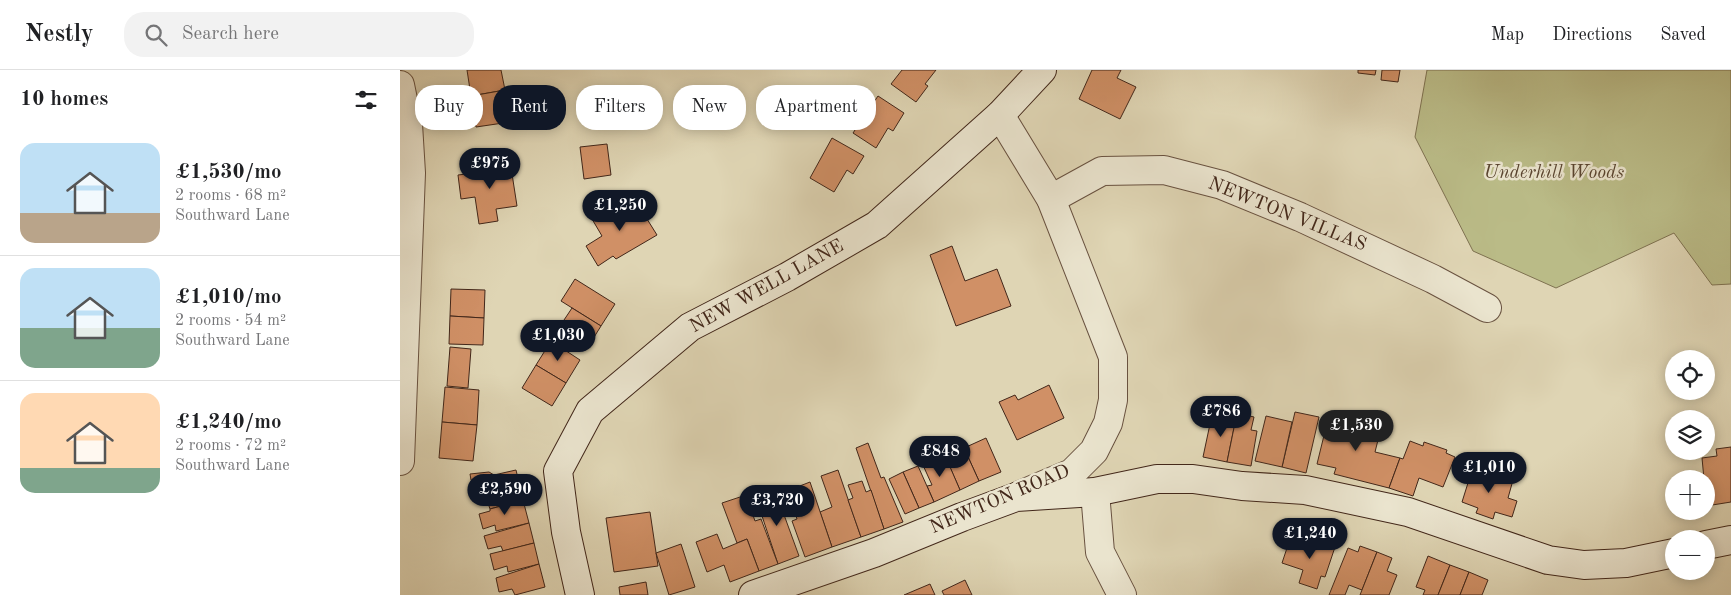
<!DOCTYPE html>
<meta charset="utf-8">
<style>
body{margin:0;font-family:"Old Standard TT",serif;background:#f2f2f2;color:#202124;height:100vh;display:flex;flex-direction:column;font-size:19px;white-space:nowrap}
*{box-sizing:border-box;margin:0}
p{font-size:16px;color:#757577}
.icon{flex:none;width:28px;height:28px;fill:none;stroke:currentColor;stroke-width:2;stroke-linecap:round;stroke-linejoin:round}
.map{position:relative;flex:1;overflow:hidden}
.side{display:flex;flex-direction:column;background:#fff;width:400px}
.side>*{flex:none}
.guide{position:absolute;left:15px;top:15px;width:475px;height:45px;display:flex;gap:10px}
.fabs{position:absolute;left:1265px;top:280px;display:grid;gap:10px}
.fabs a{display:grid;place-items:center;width:50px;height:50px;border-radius:50%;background:#fff;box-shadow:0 2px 12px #0003;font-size:25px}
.price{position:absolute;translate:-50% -42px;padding:0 11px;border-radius:18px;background:#111827;color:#fff;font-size:16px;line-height:32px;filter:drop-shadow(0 1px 2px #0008)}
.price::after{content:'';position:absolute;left:50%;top:30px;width:15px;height:11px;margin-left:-8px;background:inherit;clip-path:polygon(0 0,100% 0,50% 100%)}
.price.current{background:#222;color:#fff}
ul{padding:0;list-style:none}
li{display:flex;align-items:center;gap:15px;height:125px;padding:0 20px}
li+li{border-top:1px solid #e0e0e0}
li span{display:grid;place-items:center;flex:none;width:140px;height:100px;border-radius:15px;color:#555}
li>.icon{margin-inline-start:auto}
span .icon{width:60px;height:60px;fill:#fffc;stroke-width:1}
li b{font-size:21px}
h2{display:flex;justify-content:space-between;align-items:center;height:60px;padding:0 20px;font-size:21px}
.tag{padding:0 18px;border-radius:20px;background:#fff;box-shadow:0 2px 12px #0003;font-size:18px;line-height:45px}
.tag.current{background:#111827;color:#fff}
header{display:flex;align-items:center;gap:30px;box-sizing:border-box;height:70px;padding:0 25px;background:#fff;border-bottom:1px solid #e0e0e0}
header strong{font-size:24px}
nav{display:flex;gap:28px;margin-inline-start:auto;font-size:18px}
.search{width:350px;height:45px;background:#f2f2f2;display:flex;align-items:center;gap:12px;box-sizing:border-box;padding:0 18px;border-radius:20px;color:#757577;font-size:19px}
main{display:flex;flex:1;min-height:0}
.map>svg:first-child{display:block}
.green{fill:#babb87;stroke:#7e7150}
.building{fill:#d09066;stroke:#42271a}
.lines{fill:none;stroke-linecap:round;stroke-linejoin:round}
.street-casing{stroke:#695240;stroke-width:30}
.secondary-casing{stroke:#42271a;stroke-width:30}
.street{stroke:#eae4ce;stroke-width:28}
.secondary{stroke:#eae4ce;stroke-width:28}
.labels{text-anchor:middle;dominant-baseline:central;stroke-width:5;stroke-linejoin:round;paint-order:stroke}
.park-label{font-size:19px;font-style:italic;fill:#5a4530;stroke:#eae4ce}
.street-label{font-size:19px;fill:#42271a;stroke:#eae4ce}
</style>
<header>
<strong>Nestly</strong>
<div class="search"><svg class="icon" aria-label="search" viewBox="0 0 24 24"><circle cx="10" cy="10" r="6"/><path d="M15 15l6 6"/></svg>Search here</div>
<nav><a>Map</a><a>Directions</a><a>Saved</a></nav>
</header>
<main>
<section class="side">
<h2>10 homes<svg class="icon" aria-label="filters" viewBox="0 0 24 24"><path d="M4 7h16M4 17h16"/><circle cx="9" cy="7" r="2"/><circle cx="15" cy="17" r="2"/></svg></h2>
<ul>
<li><span style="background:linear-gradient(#bfe0f5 70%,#b9a48a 0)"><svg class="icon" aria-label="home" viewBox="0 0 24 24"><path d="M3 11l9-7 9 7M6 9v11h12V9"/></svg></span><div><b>£1,530/mo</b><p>2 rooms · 68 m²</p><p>Southward Lane</p></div></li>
<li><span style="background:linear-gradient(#bfe0f5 60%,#7fa58c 0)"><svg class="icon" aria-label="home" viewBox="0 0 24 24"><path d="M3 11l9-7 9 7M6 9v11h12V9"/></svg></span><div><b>£1,010/mo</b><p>2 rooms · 54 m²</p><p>Southward Lane</p></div></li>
<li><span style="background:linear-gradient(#ffd9b3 75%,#7fa58c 0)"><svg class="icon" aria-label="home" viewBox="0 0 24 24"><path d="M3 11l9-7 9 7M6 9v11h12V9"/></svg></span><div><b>£1,240/mo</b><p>2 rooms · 72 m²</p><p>Southward Lane</p></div></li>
</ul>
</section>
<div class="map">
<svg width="1331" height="525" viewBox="0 0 1331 525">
<rect width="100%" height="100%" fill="#dfd5b4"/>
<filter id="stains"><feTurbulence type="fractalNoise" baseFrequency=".004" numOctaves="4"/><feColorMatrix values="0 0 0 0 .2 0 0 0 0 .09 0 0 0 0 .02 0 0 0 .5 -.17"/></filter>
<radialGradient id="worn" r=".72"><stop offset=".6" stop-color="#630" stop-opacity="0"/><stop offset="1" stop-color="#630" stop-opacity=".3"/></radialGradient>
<!-- green -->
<path class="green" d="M1027,0H1331V214L1312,215L1274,163L1156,218L1073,181L1015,67Z"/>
<!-- building -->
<g class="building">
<path d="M67,0H101L105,20L71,26Z"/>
<path d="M502,0H536L525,14L528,16L516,32L491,14Z"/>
<path d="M692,0H721L717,8L736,17L720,49L679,29Z"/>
<path d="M958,0H976L975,5L958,3Z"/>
<path d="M982,0H1000L998,12L981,10Z"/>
<path d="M105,20L110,52L76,57L71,26Z"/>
<path d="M478,26L504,43L493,61L488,58L476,78L453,63Z"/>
<path d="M432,68L464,86L453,104L447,100L434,122L410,108Z"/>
<path d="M207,74L211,105L184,109L180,77Z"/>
<path d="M110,91L117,136L96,139L98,151L79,154L75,127L61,129L58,105L83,102V95Z"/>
<path d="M227,127L238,144L242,141L257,165L216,189L213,186L198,196L186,176L202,166L192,149Z"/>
<path d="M552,176L565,211L597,199L611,236L556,256L530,185Z"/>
<path d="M175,209L215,234L201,256L161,231Z"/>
<path d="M51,219L85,220L84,248L50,246Z"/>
<path d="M172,238L201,256L186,280L156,262Z"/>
<path d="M50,246L84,248L83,275L49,274Z"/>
<path d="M151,271L180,290L166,313L136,295Z"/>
<path d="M50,277L71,279L68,318L47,316Z"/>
<path d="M136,295L166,313L152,336L122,318Z"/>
<path d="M649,315L664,348L617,370L599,332L615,325L618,330Z"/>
<path d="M45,317L79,320L77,355L42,352Z"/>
<path d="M822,341L837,343L827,392L803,387L810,354L819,355Z"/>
<path d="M895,342L919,347L906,403L882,397Z"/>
<path d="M837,343L854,347L851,360L857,361L851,396L827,392Z"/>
<path d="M929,345L981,358L975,382L1000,388L989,418L934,404L936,398L917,394Z"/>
<path d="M866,346L892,352L882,397L855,391Z"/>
<path d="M42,352L77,355L73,391L39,388Z"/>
<path d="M586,368L601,402L579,411L564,378Z"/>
<path d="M1010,371L1023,376L1024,372L1047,380L1046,383L1055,387L1043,417L1019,408L1013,426L989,418L1000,388L1003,389Z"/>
<path d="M468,373L481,408L484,407L503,452L484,459L456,378Z"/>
<path d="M1331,377V432L1306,436V409H1304L1302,388L1317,386L1316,379Z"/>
<path d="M564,378L579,411L560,420L545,386Z"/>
<path d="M544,383L560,420L534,432L527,416L532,415L522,393Z"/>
<path d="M518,396L534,432L519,438L503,402Z"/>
<path d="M1073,397L1113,410L1108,428L1117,431L1112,447L1095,442L1093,449L1076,443L1078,438L1062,432Z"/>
<path d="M116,400L123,430L90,439L83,418L71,410L70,404L89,402L94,405Z"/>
<path d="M438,400L461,467L432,477L420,442L432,437L421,406Z"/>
<path d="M503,402L519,438L505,444L489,409Z"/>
<path d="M462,411L466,422L471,420L484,459L461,467L448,430L453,428L448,415Z"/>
<path d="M410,412L432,477L405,487L392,451L397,449L392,434L397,432L392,419Z"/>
<path d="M375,420L399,486L378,494L356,428Z"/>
<path d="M346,425L355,451L361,449L378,494L359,501L347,469L337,473L322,433Z"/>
<path d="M123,430L129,453L96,461L95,455L83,459L79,444L90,441V439Z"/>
<path d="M250,442L258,496L214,502L206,448Z"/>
<path d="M129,453L134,473L103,481L101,476L88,479L84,466Z"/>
<path d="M317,464L323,479L347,469L359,501L330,512L324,495L307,502L296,472Z"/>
<path d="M913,466L936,474L925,507L921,506L917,519L899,513L903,500L882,493L890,469L910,476Z"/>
<path d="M134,473L139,494L108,502L107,496L94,500L90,484Z"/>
<path d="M281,474L295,517L269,525L256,483Z"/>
<path d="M960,476L977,482L962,520L949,515L945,525H929L948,478L958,482Z"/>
<path d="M977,482L992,488L987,501L997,505L989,525H960Z"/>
<path d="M1028,486L1050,495L1038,525H1023L1025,520L1016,517Z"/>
<path d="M139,494L145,517L115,525L112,519L99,522L96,508Z"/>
<path d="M1050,495L1069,502L1060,525H1038Z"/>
<path d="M1069,502L1088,510L1082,525H1060Z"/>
<path d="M565,510L572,525H544L542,521Z"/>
<path d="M246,512L248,525H220L219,517Z"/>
<path d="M530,514L535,525H504Z"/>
</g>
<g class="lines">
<!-- street casing -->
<g class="street-casing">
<g id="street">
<path d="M0,15L8,54L11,103L0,391"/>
<path d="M600,45L651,129L713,287V330L708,353L694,381L672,403L620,425"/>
<path d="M651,129L702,101L764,100L822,115L900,147L1033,209L1087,238"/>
<path d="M695,422L700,482L722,525"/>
</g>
</g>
<!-- secondary casing -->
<g class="secondary-casing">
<g id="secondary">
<path d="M1306,475L1331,470"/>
<path d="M180,525L166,462L158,401L190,341L290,257L387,207L477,155L600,45L642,0"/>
<path d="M353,525L474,483L562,447L616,427L695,422L757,409H793L842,416L905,420L1008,442L1148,490L1184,495L1226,493L1274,483"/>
</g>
</g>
<!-- street -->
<use href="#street" class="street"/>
<!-- secondary -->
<use href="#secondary" class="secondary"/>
</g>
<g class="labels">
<!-- park labels -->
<g class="park-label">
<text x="1154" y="103">Underhill Woods</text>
</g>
<!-- street labels -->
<g class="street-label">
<text transform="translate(887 145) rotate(22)">NEWTON VILLAS</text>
<text transform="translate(367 217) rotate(-29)">NEW WELL LANE</text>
<text transform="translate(600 430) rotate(-23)">NEWTON ROAD</text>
</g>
</g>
<rect width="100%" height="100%" filter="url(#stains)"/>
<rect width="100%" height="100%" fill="url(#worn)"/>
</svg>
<div class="fabs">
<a><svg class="icon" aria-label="locate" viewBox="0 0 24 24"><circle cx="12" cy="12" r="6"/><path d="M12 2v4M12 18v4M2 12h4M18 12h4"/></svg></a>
<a><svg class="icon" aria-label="layers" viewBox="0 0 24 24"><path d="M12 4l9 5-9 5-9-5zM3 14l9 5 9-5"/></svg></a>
<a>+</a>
<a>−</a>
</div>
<b class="price" style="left:90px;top:120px">£975</b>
<b class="price" style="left:220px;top:162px">£1,250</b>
<b class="price" style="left:158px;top:292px">£1,030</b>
<b class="price" style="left:821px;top:368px">£786</b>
<b class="price current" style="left:956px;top:382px">£1,530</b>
<b class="price" style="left:540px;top:408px">£848</b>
<b class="price" style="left:1089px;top:424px">£1,010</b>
<b class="price" style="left:105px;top:446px">£2,590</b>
<b class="price" style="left:377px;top:457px">£3,720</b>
<b class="price" style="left:910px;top:490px">£1,240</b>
<div class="guide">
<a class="tag">Buy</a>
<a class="tag current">Rent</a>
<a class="tag">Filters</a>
<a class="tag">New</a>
<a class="tag">Apartment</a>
</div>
</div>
</main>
